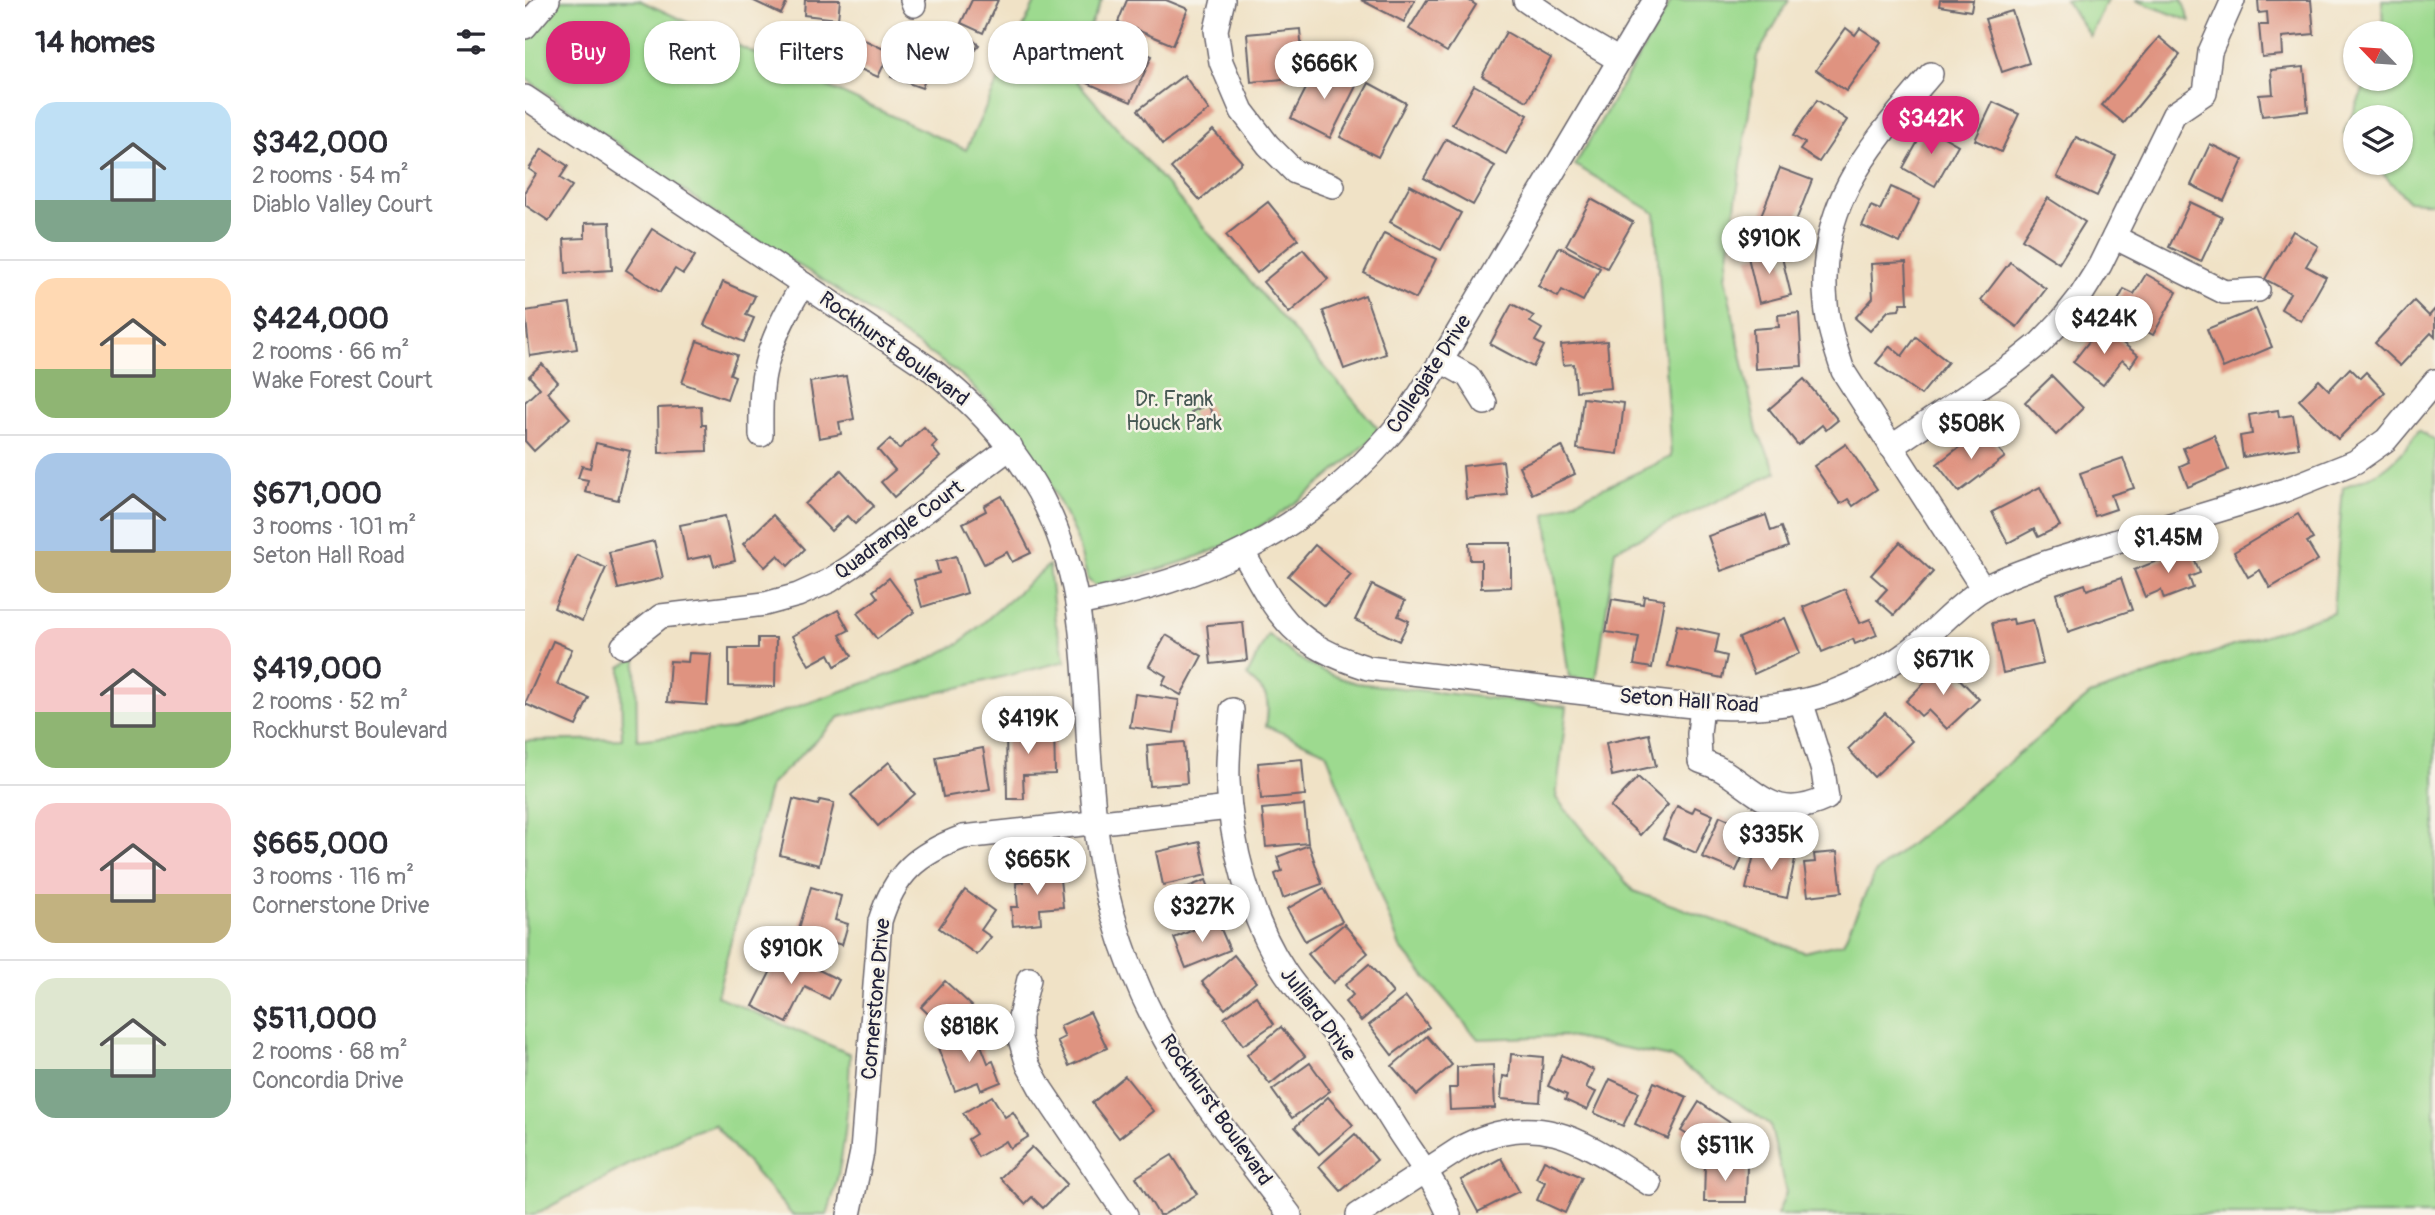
<!DOCTYPE html>
<meta charset="utf-8">
<style>
body{margin:0;font-family:Pangolin,sans-serif;background:#f2f2f3;color:#2b2b33;height:100vh;display:flex;flex-direction:column;font-size:26px;white-space:nowrap}
*{box-sizing:border-box;margin:0}
p{font-size:23px;color:#7c7c81}
.icon{flex:none;width:38px;height:38px;fill:none;stroke:currentColor;stroke-width:2;stroke-linecap:round;stroke-linejoin:round}
.map{position:relative;flex:1;overflow:hidden}
.panel{display:flex;flex-direction:column;background:#fff;width:525px}
.panel>*{flex:none}
.hud{position:absolute;left:21px;top:21px;width:665px;height:63px;display:flex;gap:14px}
.needle{width:46px;rotate:295deg}
.tools{position:absolute;left:1818px;top:21px;display:grid;gap:14px}
.tools a{display:grid;place-items:center;width:70px;height:70px;border-radius:50%;background:#fff;box-shadow:0 2px 5px #0004;font-size:35px}
.price{position:absolute;translate:-50% -60px;padding:0 16px;border-radius:24px;background:#fff;color:#222;font-size:23px;line-height:46px;filter:drop-shadow(0 2px 4px #0008)}
.price::after{content:'';position:absolute;left:50%;top:42px;width:21px;height:16px;margin-left:-10px;background:inherit;clip-path:polygon(0 0,100% 0,50% 100%)}
.price.on{background:#db2777;color:#fff}
ul{padding:0;list-style:none}
li{display:flex;align-items:center;gap:21px;height:175px;padding:0 35px}
li+li{border-top:2px solid #e1e1e2}
li span{display:grid;place-items:center;flex:none;width:196px;height:140px;border-radius:21px;color:#555}
li>.icon{margin-inline-start:auto}
span .icon{width:84px;height:84px;fill:#fffc;stroke-width:1}
li b{font-size:30px}
h2{display:flex;justify-content:space-between;align-items:center;height:84px;padding:0 35px;font-size:30px}
.chip{padding:0 24px;border-radius:28px;background:#fff;box-shadow:0 2px 5px #0004;font-size:24px;line-height:63px}
.chip.on{background:#db2777;color:#fff}
main{display:flex;flex:1;min-height:0}
.map>svg:first-child{display:block}
.green{fill:#9dda8f;stroke:#607e65;stroke-width:2}
.building{fill:#df9380}
.lines{fill:none;stroke-linecap:round;stroke-linejoin:round}
.minor-casing{stroke:#6a656c;stroke-width:26}
.minor{stroke:#fff;stroke-width:23}
.labels{text-anchor:middle;dominant-baseline:central;stroke-width:5;stroke-linejoin:round;paint-order:stroke}
.street-label{font-size:21px;fill:#22223b;stroke:#f7f3e8}
.park-label{font-size:21px;fill:#475954;stroke:#f7f3e8}
</style>
<main>
<section class="panel">
<h2>14 homes<svg class="icon" aria-label="filters" viewBox="0 0 24 24"><path d="M4 7h16M4 17h16"/><circle cx="9" cy="7" r="2"/><circle cx="15" cy="17" r="2"/></svg></h2>
<ul>
<li><span style="background:linear-gradient(#bfe0f5 70%,#7fa58c 0)"><svg class="icon" aria-label="home" viewBox="0 0 24 24"><path d="M3 11l9-7 9 7M6 9v11h12V9"/></svg></span><div><b>$342,000</b><p>2 rooms · 54 m²</p><p>Diablo Valley Court</p></div></li>
<li><span style="background:linear-gradient(#ffd9b3 65%,#8fb573 0)"><svg class="icon" aria-label="home" viewBox="0 0 24 24"><path d="M3 11l9-7 9 7M6 9v11h12V9"/></svg></span><div><b>$424,000</b><p>2 rooms · 66 m²</p><p>Wake Forest Court</p></div></li>
<li><span style="background:linear-gradient(#a9c7e8 70%,#c2b280 0)"><svg class="icon" aria-label="home" viewBox="0 0 24 24"><path d="M3 11l9-7 9 7M6 9v11h12V9"/></svg></span><div><b>$671,000</b><p>3 rooms · 101 m²</p><p>Seton Hall Road</p></div></li>
<li><span style="background:linear-gradient(#f6c9c9 60%,#8fb573 0)"><svg class="icon" aria-label="home" viewBox="0 0 24 24"><path d="M3 11l9-7 9 7M6 9v11h12V9"/></svg></span><div><b>$419,000</b><p>2 rooms · 52 m²</p><p>Rockhurst Boulevard</p></div></li>
<li><span style="background:linear-gradient(#f6c9c9 65%,#c2b280 0)"><svg class="icon" aria-label="home" viewBox="0 0 24 24"><path d="M3 11l9-7 9 7M6 9v11h12V9"/></svg></span><div><b>$665,000</b><p>3 rooms · 116 m²</p><p>Cornerstone Drive</p></div></li>
<li><span style="background:linear-gradient(#dfe7d0 65%,#7fa58c 0)"><svg class="icon" aria-label="home" viewBox="0 0 24 24"><path d="M3 11l9-7 9 7M6 9v11h12V9"/></svg></span><div><b>$511,000</b><p>2 rooms · 68 m²</p><p>Concordia Drive</p></div></li>
</ul>
</section>
<div class="map">
<svg width="1910" height="1215" viewBox="0 0 1910 1215">
<rect width="100%" height="100%" fill="#f7f3e8"/>
<filter id="ink" filterUnits="userSpaceOnUse"><feTurbulence type="fractalNoise" baseFrequency=".0143" numOctaves="2"/><feDisplacementMap in="SourceGraphic" scale="14" xChannelSelector="R" yChannelSelector="G"/><feConvolveMatrix kernelMatrix="1 2 1 2 8 2 1 2 1" color-interpolation-filters="sRGB"/></filter>
<filter id="wash" filterUnits="userSpaceOnUse"><feTurbulence type="fractalNoise" baseFrequency=".00686" numOctaves="4" result="noise"/><feDisplacementMap in="SourceGraphic" scale="28" xChannelSelector="R" yChannelSelector="G"/><feGaussianBlur stdDeviation="1.57" result="paint"/><feColorMatrix in="noise" values="0 0 0 0 0 0 0 0 0 0 0 0 0 0 0 0 0 1.4 0 .05"/><feComposite in="paint" operator="in"/></filter>
<g filter="url(#wash)">
<rect width="100%" height="100%" fill="#f0e2c6"/>
<!-- green -->
<g class="green">
<path d="M36,0H114L441,150L511,0H577L544,72L855,431C810,474 752,523 694,548C655,565 613,575 571,586L563,580L551,537L518,468L481,420L436,375L301,282L206,224L0,78V41Z"/>
<path d="M1147,0H1264L1232,56L1200,277L1232,431L1252,472L1090,550L1071,681L1044,677L1021,514L1146,457L1130,213L1050,165Z"/>
<path d="M1540,0H1582L1565,36Z"/>
<path d="M1610,0H1657L1665,21Z"/>
<path d="M1857,0H1910V203L1884,201L1847,163H1876V117H1830V145L1819,133L1843,79H1876V33H1858Z"/>
<path d="M1894,430L1910,441V1215H1252L1261,1193L1245,1124L1145,1057L1038,1036L953,1039L875,947L801,752L741,726C745,699 744,694 722,676L743,634C773,660 792,672 831,683L1042,707L1031,798L1108,891L1279,952L1318,943L1350,873L1565,695L1808,612L1818,487C1859,472 1868,467 1894,430Z"/>
<path d="M524,565L530,621L541,661L315,717L245,785L192,996L325,1054C323,1109 320,1163 302,1215H267L189,1124L164,1133L9,1215H0V741L97,739L96,667L111,658L112,740L208,729L395,664L435,643Z"/>
</g>
<g id="blocks">
<!-- building -->
<g class="building">
<path d="M227,0H263L256,14Z"/>
<path d="M280,0H315L313,19L279,15Z"/>
<path d="M447,0H473L458,33L436,23Z"/>
<path d="M602,0H641L663,9L648,45L593,22Z"/>
<path d="M836,0H890L879,22Z"/>
<path d="M902,0H943L951,5L922,52L884,29Z"/>
<path d="M1415,0H1448L1446,11L1414,6Z"/>
<path d="M1733,0H1786L1789,34L1757,37L1758,55L1737,57L1734,25H1743L1742,12L1734,13Z"/>
<path d="M1487,11L1504,63L1477,72L1460,19Z"/>
<path d="M1321,28L1330,35L1335,28L1356,42L1321,91L1291,70Z"/>
<path d="M775,29L779,77L726,82L722,34Z"/>
<path d="M436,31L454,45L429,75L412,61Z"/>
<path d="M981,32L1026,58L1002,101L957,76Z"/>
<path d="M325,33L365,52L353,77L313,59Z"/>
<path d="M582,36L627,56L606,102L551,78L562,52L572,57Z"/>
<path d="M1634,37L1655,55L1599,123L1577,105Z"/>
<path d="M374,54L405,66L397,88L366,77Z"/>
<path d="M793,65L832,84L805,138L766,118Z"/>
<path d="M1779,67L1783,111L1737,116L1734,95L1748,94L1746,70Z"/>
<path d="M659,75L684,110L638,144L613,110Z"/>
<path d="M844,83L881,103L853,157L815,137Z"/>
<path d="M949,85L1003,115L981,154L927,124Z"/>
<path d="M1292,100L1322,120L1294,162L1275,150L1280,143L1268,136Z"/>
<path d="M1468,102L1494,114L1476,152L1450,140Z"/>
<path d="M1401,127L1433,145L1410,186L1378,168Z"/>
<path d="M688,130L717,162L675,200L646,168Z"/>
<path d="M1551,137L1591,156L1572,196L1532,177Z"/>
<path d="M921,139L970,166L948,205L899,178Z"/>
<path d="M1685,144L1718,160L1699,201L1666,185Z"/>
<path d="M17,149L43,166L35,178L47,186L24,221L0,205V191L11,174L4,169Z"/>
<path d="M1255,168L1287,180L1267,231L1235,218Z"/>
<path d="M885,185L936,213L916,250L865,222Z"/>
<path d="M1366,187L1395,200L1375,243L1337,226L1346,206L1355,210Z"/>
<path d="M1523,198L1560,222L1534,263L1497,239Z"/>
<path d="M1066,199L1108,222L1082,268L1041,245Z"/>
<path d="M743,202L773,239L732,273L701,235Z"/>
<path d="M1665,202L1697,217L1676,262L1644,247Z"/>
<path d="M85,222L87,270L41,273L39,239L60,238V223Z"/>
<path d="M127,229L170,256L158,274L150,269L135,292L101,270Z"/>
<path d="M1768,231L1793,246L1781,266L1801,277L1776,321L1756,309L1765,293L1740,279Z"/>
<path d="M859,233L911,259L891,299L839,273Z"/>
<path d="M1034,247L1075,268L1058,301L1037,290L1033,297L1013,286Z"/>
<path d="M778,249L803,279L764,313L738,282Z"/>
<path d="M1255,249L1266,295L1234,303L1223,257Z"/>
<path d="M1381,262L1383,303H1376L1374,310L1363,311L1345,331L1330,318L1348,298L1346,264Z"/>
<path d="M1485,262L1521,289L1492,327L1456,300Z"/>
<path d="M1621,274L1652,292L1628,335L1587,312L1599,289L1609,294Z"/>
<path d="M198,282L230,296L221,315L229,318L219,342L179,325Z"/>
<path d="M840,295L861,354L819,369L798,311Z"/>
<path d="M1889,301L1904,316L1910,309V337L1906,333L1875,366L1850,343Z"/>
<path d="M45,304L52,349L5,356L0,311Z"/>
<path d="M987,304L1009,316L1005,322L1017,329L1010,341L1019,346L1008,367L965,344Z"/>
<path d="M1731,309L1747,347L1698,368L1682,329Z"/>
<path d="M1274,313L1277,366L1230,369L1228,329L1254,327L1253,315Z"/>
<path d="M1576,326L1613,355L1605,367L1597,360L1578,385L1548,362Z"/>
<path d="M1391,337L1423,362L1396,395L1351,363L1365,346L1377,356Z"/>
<path d="M172,341L212,355L205,374L210,376L202,399L157,383Z"/>
<path d="M1082,341L1086,388L1051,391L1049,364L1038,365L1036,345Z"/>
<path d="M17,364L33,382L22,392L45,418L9,451L0,441V402L15,388L4,376Z"/>
<path d="M1825,368L1835,378L1841,372L1860,392L1813,439L1774,400L1794,380L1804,390Z"/>
<path d="M321,376L329,419L314,422L316,434L294,438L285,382Z"/>
<path d="M1527,376L1558,408L1531,435L1500,402Z"/>
<path d="M1279,379L1313,420L1301,430L1297,425L1273,445L1244,409Z"/>
<path d="M1058,398L1099,403L1093,454L1052,449Z"/>
<path d="M683,404L690,420L673,427L666,412Z"/>
<path d="M176,406L177,425H181L182,451L134,453L133,408Z"/>
<path d="M1753,410L1754,417L1768,415L1774,448L1718,457L1715,436L1727,434L1724,415Z"/>
<path d="M399,427L412,442L407,447L415,457L369,497L356,482L370,470L353,450L365,439L374,449Z"/>
<path d="M1458,429L1480,457L1434,492L1412,464Z"/>
<path d="M1689,435L1703,470L1663,487L1655,466L1664,462L1658,448Z"/>
<path d="M71,443L105,451L93,500L60,492L63,480L53,478L57,466L65,468Z"/>
<path d="M1321,444L1352,489L1328,506L1323,499L1315,504L1289,466Z"/>
<path d="M1037,446L1050,474L1007,494L994,466Z"/>
<path d="M1598,458L1609,488L1586,495L1591,509L1570,516L1555,473Z"/>
<path d="M978,461L982,495L941,499L938,466Z"/>
<path d="M316,470L349,506L330,524L322,516L306,531L280,504Z"/>
<path d="M1515,487L1535,526L1513,537L1509,529L1483,543L1467,512Z"/>
<path d="M477,496L506,553L487,562L482,552L459,564L438,523L461,511L459,506Z"/>
<path d="M1773,514L1788,539L1782,542L1793,560L1745,588L1735,570L1723,577L1709,552Z"/>
<path d="M248,515L280,549L263,566L253,555L240,567L218,544Z"/>
<path d="M1241,515L1246,531L1256,527L1263,547L1196,571L1183,536Z"/>
<path d="M200,516L210,561L189,566L186,555L162,560L155,525Z"/>
<path d="M129,541L138,578L93,589L84,552Z"/>
<path d="M1375,542L1408,572L1369,615L1352,600L1362,589L1346,575Z"/>
<path d="M944,543H986V587L956,588V560H945Z"/>
<path d="M790,545L826,575L799,606L763,576Z"/>
<path d="M1665,548L1675,573L1664,577L1668,588L1639,599L1636,590L1620,597L1609,570Z"/>
<path d="M52,555L81,568L57,621L29,608Z"/>
<path d="M431,556L442,593L397,607L389,580L414,573L411,562Z"/>
<path d="M364,578L389,612L352,639L332,613L353,598L348,591Z"/>
<path d="M1596,578L1607,610L1543,632L1531,594L1560,584L1562,590Z"/>
<path d="M847,585L880,601L873,616L884,621L874,641L830,620Z"/>
<path d="M1320,589L1335,623L1345,619L1352,635L1330,644L1328,639L1297,652L1278,607Z"/>
<path d="M1119,596L1139,599L1127,668L1109,665L1114,637L1081,632L1087,599L1118,604Z"/>
<path d="M313,610L324,630L315,635L327,656L310,666L304,654L284,665L267,636Z"/>
<path d="M1260,618L1275,653L1229,674L1214,638Z"/>
<path d="M1488,619L1489,624L1508,620L1518,664L1478,673L1467,623Z"/>
<path d="M718,622L722,660L686,664L682,625Z"/>
<path d="M1152,625L1194,634L1190,653L1202,656L1197,678L1143,666Z"/>
<path d="M641,635L677,656L656,695L637,684L641,676L624,666Z"/>
<path d="M233,638H251L250,687L204,686V648H233Z"/>
<path d="M28,641L47,649L32,684L64,698L51,726L0,704Z"/>
<path d="M164,653L186,654L182,705L142,702L145,661L163,662Z"/>
<path d="M1419,663L1454,699L1422,729L1403,710L1396,716L1381,701Z"/>
<path d="M610,694L654,700L649,733L605,727Z"/>
<path d="M1360,713L1387,741L1349,777L1323,749Z"/>
<path d="M529,726L530,774L498,775L499,799H482L481,727Z"/>
<path d="M1124,734L1131,766L1087,776L1081,743Z"/>
<path d="M659,742L662,783L625,786L622,745Z"/>
<path d="M458,748L465,789L418,797L411,757Z"/>
<path d="M777,759L780,795L736,799L733,763Z"/>
<path d="M364,762L390,794L353,826L326,795Z"/>
<path d="M1113,777L1143,805L1115,835L1085,807Z"/>
<path d="M268,799L293,805L295,800L309,803L294,865L255,855Z"/>
<path d="M779,805L783,843L741,847L737,809Z"/>
<path d="M1152,806L1167,813L1170,807L1188,815L1171,853L1138,838Z"/>
<path d="M1195,816L1229,831L1211,871L1177,857Z"/>
<path d="M675,842L682,875L638,885L631,852Z"/>
<path d="M784,845L797,884L758,898L750,874L757,871L752,857Z"/>
<path d="M1231,846L1271,854L1262,898L1221,889Z"/>
<path d="M1312,852L1317,892L1283,896L1279,863L1290,862L1289,854Z"/>
<path d="M534,870L538,907L515,909L516,923L488,926L486,907H493L491,883L498,882V875Z"/>
<path d="M681,880L693,911L656,925L644,894Z"/>
<path d="M286,887L316,896L310,920L323,924L317,945L273,932Z"/>
<path d="M799,888L817,921L780,941L762,909Z"/>
<path d="M440,890L469,911L456,930L466,937L452,955L414,928Z"/>
<path d="M692,920L705,950L661,968L649,938Z"/>
<path d="M819,924L843,953L808,983L783,954Z"/>
<path d="M256,951L314,980L304,999L280,987L262,1023L228,1006Z"/>
<path d="M709,955L731,982L700,1009L677,982Z"/>
<path d="M844,964L868,993L836,1021L820,1002L828,995L820,985Z"/>
<path d="M420,981L447,1006L423,1033L396,1007Z"/>
<path d="M731,996L749,1024L718,1045L699,1018Z"/>
<path d="M881,997L904,1027L867,1055L844,1025Z"/>
<path d="M565,1012L582,1048L544,1066L532,1041L540,1037L535,1026Z"/>
<path d="M756,1027L780,1056L745,1084L722,1055Z"/>
<path d="M451,1032L463,1063L468,1061L476,1082L456,1090L453,1082L430,1091L413,1048Z"/>
<path d="M902,1036L927,1065L892,1095L867,1066Z"/>
<path d="M986,1054L1018,1057L1015,1102L976,1099L978,1076L984,1077Z"/>
<path d="M1037,1055L1069,1070L1061,1088L1071,1092L1062,1110L1040,1100L1042,1095L1023,1086Z"/>
<path d="M785,1063L805,1091L767,1118L747,1090Z"/>
<path d="M968,1065L970,1108L925,1110L924,1088H932V1067Z"/>
<path d="M600,1076L628,1111L594,1138L567,1103Z"/>
<path d="M1085,1079L1114,1092L1098,1126L1069,1113Z"/>
<path d="M1129,1082L1162,1097L1143,1139L1110,1124Z"/>
<path d="M467,1096L480,1117L488,1112L503,1137L485,1148L481,1141L453,1157L443,1139L451,1134L438,1113Z"/>
<path d="M803,1097L828,1125L794,1154L770,1127Z"/>
<path d="M1174,1102L1207,1124L1183,1161L1164,1148L1169,1139L1156,1131Z"/>
<path d="M830,1134L852,1160L816,1191L794,1166Z"/>
<path d="M507,1147L542,1184L518,1208L507,1197L500,1204L475,1178Z"/>
<path d="M647,1155L672,1194L638,1215H634L611,1177Z"/>
<path d="M976,1158L994,1191L953,1212L936,1180Z"/>
<path d="M1019,1160L1057,1177L1040,1213L1012,1200L1020,1182L1011,1178Z"/>
<path d="M1180,1164L1222,1165L1221,1202H1179Z"/>
</g>
</g>
</g>
<g filter="url(#ink)">
<use href="#blocks" fill-opacity="0" stroke="#6a656c" stroke-width="2"/>
<g class="lines">
<!-- minor casing -->
<g class="minor-casing">
<g id="minor">
<path d="M387,0L389,5"/>
<path d="M698,0L691,30L696,62L717,111L743,145L770,172L808,186"/>
<path d="M1000,0L1048,33L1094,60"/>
<path d="M0,27L23,0"/>
<path d="M1406,74C1346,145 1291,203 1301,304C1303,327 1311,349 1318,371L1458,589"/>
<path d="M0,97L408,371C485,432 535,505 552,603C560,651 561,701 564,750C568,805 572,859 587,912C600,957 618,1002 642,1043C676,1104 723,1159 765,1215"/>
<path d="M1589,237L1699,292L1733,290"/>
<path d="M916,361L943,376L960,403"/>
<path d="M236,435C236,415 235,394 239,374C245,342 261,312 278,284"/>
<path d="M1366,447L1490,363L1515,343L1537,320L1555,297L1575,265L1649,114L1680,93L1685,52L1708,0"/>
<path d="M718,552C755,619 767,644 843,668C916,676 988,685 1060,693C1142,703 1229,721 1308,692C1336,681 1368,665 1392,645C1414,627 1432,606 1456,590C1475,578 1499,571 1520,563L1760,490L1830,462L1861,440L1910,381"/>
<path d="M552,604C678,581 775,536 861,439C883,416 899,387 916,361L1130,0"/>
<path d="M98,646L136,616L240,604L273,595L304,581L327,566L486,447"/>
<path d="M1177,706L1174,734L1175,761C1183,764 1193,767 1200,772C1238,797 1253,821 1302,798L1298,771L1276,701"/>
<path d="M707,710C705,733 702,757 703,780C705,842 725,920 760,972C774,993 792,1011 807,1031C831,1062 851,1096 872,1129C890,1157 912,1184 924,1215"/>
<path d="M504,979L495,1017V1039L503,1065L516,1089L601,1215"/>
<path d="M324,1215L337,1152L355,921C370,873 392,854 438,837L705,808"/>
<path d="M833,1215L939,1146C1017,1108 1060,1143 1125,1184"/>
</g>
</g>
<!-- minor -->
<use href="#minor" class="minor"/>
</g>
</g>
<g class="labels">
<!-- street labels -->
<g class="street-label">
<text transform="translate(369 349) rotate(36)">Rockhurst Boulevard</text>
<text transform="translate(904 374) rotate(-57)">Collegiate Drive</text>
<text transform="translate(374 530) rotate(-36)">Quadrangle Court</text>
<text transform="translate(1164 701) rotate(4)">Seton Hall Road</text>
<text transform="translate(351 999) rotate(-85)">Cornerstone Drive</text>
<text transform="translate(793 1014) rotate(53)">Julliard Drive</text>
<text transform="translate(691 1110) rotate(55)">Rockhurst Boulevard</text>
</g>
<!-- park labels -->
<g class="park-label">
<text x="649" y="399">Dr. Frank<tspan x="649" dy="24">Houck Park</tspan></text>
</g>
</g>
</svg>
<div class="tools">
<a><svg class="needle" viewBox="-14 -14 28 28"><path d="M0-13l5 13h-10z" fill="#e53935"/><path d="M0 13l5-13h-10z" fill="#7c7c81"/></svg></a>
<a><svg class="icon" aria-label="layers" viewBox="0 0 24 24"><path d="M12 4l9 5-9 5-9-5zM3 14l9 5 9-5"/></svg></a>
</div>
<b class="price" style="left:799px;top:101px">$666K</b>
<b class="price on" style="left:1406px;top:156px">$342K</b>
<b class="price" style="left:1244px;top:276px">$910K</b>
<b class="price" style="left:1579px;top:356px">$424K</b>
<b class="price" style="left:1446px;top:461px">$508K</b>
<b class="price" style="left:1643px;top:575px">$1.45M</b>
<b class="price" style="left:1418px;top:697px">$671K</b>
<b class="price" style="left:503px;top:756px">$419K</b>
<b class="price" style="left:1246px;top:872px">$335K</b>
<b class="price" style="left:512px;top:897px">$665K</b>
<b class="price" style="left:677px;top:944px">$327K</b>
<b class="price" style="left:266px;top:986px">$910K</b>
<b class="price" style="left:444px;top:1064px">$818K</b>
<b class="price" style="left:1200px;top:1183px">$511K</b>
<div class="hud">
<a class="chip on">Buy</a>
<a class="chip">Rent</a>
<a class="chip">Filters</a>
<a class="chip">New</a>
<a class="chip">Apartment</a>
</div>
</div>
</main>
